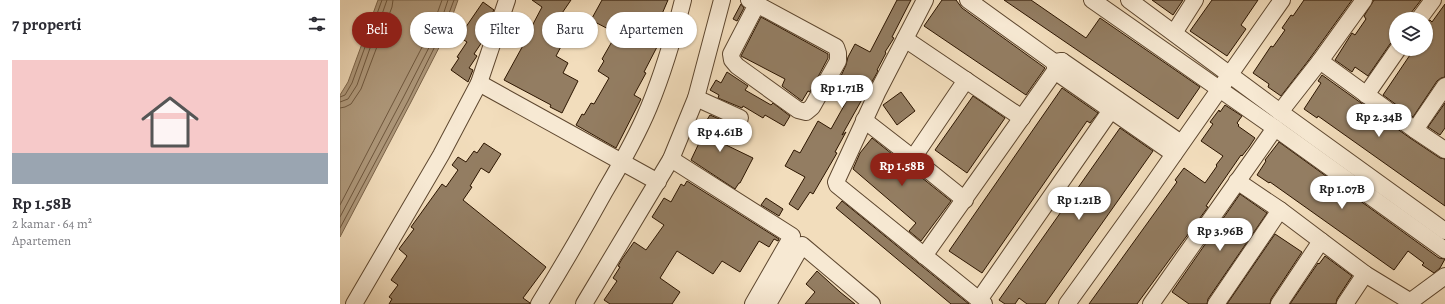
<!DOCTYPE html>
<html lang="id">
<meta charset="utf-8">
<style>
body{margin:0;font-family:Alegreya,serif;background:#f2f2f3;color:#2b2b33;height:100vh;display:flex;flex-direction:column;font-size:15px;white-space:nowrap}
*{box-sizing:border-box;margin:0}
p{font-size:13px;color:#7c7c81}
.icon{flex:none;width:22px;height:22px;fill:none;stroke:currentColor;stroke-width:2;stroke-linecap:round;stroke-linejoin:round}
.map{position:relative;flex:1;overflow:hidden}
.sheet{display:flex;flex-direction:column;background:#fff;width:340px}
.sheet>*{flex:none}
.hud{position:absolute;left:12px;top:12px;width:380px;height:36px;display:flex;gap:8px}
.buttons{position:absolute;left:1049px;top:12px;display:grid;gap:8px}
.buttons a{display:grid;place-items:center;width:44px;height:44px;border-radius:50%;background:#fff;box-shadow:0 1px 3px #0004;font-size:20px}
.price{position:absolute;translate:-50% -34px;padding:0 9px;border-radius:14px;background:#fff;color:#222;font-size:13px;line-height:26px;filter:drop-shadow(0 1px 2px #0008)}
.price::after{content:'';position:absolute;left:50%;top:24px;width:12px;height:9px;margin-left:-6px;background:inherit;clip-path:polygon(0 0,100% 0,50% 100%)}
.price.current{background:#8f2418;color:#fff}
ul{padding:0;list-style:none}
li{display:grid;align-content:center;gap:8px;height:212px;padding:0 12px}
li+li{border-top:1px solid #e1e1e2}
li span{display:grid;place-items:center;height:124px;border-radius:0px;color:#555}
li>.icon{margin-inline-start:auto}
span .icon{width:72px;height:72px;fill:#fffc;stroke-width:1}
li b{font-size:17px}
h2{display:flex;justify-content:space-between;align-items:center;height:48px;padding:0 12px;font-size:17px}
.chip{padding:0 14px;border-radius:18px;background:#fff;box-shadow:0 1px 3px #0004;font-size:14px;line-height:36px}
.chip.current{background:#8f2418;color:#fff}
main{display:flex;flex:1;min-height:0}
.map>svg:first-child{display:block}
.water{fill:#af997c;stroke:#7b644a}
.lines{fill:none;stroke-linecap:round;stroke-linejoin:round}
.shore{stroke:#6e573e;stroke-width:1}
.building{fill:#937d62;stroke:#2c1500}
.minor-casing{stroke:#5e472f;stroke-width:18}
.minor{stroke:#f7e9d3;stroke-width:16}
</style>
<main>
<section class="sheet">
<h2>7 properti<svg class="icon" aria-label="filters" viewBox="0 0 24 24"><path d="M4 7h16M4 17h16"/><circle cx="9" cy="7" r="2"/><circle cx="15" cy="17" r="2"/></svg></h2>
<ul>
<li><span style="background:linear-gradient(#f6c9c9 75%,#9aa5b1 0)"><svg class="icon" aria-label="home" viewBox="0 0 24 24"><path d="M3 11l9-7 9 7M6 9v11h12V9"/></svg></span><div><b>Rp 1.58B</b><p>2 kamar · 64 m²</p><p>Apartemen</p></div></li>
</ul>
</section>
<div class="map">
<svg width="1105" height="304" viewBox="0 0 1105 304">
<rect width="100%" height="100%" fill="#f2ddbc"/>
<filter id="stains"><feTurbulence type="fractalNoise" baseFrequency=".005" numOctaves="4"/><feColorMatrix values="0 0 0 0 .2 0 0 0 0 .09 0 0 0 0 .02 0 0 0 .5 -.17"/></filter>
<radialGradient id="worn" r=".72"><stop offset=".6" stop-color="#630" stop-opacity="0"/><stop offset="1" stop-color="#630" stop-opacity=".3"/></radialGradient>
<!-- water -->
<path class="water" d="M38,0H118L106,34L71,102L0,237V95L8,82Z"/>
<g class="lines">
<!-- shore -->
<g class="shore">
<path d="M0,97L5,95L12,83L42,0"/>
<path d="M0,102L8,99L17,85L47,0"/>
<path d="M0,108L5,107L11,104L21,89L52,7L53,0"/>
<path d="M0,205L92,28L102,0"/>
<path d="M0,217L63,98L98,30L108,0"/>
<path d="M0,228L68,101L102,32L114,0"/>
</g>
</g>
<!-- building -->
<g class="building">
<path d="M192,0H231L216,22L231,31L226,40L225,39L216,56L228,63L223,73L238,81L222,113L210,107L211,105L164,80L186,40L168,28L176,16L192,26L202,7Z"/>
<path d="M262,0H328L322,14H323L314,33L316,34L311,44L317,47L304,72L306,73L294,95L301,99L276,148L236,125L242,114L244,115L251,103L254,104L269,78L258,71L264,61L262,59L274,38L276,33L251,20Z"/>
<path d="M557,0H571L552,37L554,38L545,52L546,53L537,70L538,71L502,135L506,132L495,152L497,153L473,194L470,192L458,210L449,204L465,177L445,166L454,150L460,153L478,121L491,129L510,95L496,87L506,65L508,57L515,44L530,52Z"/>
<path d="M602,0H616L622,8L705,68L686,95L584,26Z"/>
<path d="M664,0H691L746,38L760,18L860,87L838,119Z"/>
<path d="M812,0H843L833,15Z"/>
<path d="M872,0H918L901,25L906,29L887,56L850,31Z"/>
<path d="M964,0H1012L968,61L941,96L928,87L929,84L913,73L931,46L933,47L945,30L942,28L951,15L953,16Z"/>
<path d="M1034,0H1081L1071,13L1070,19H1056V38L1050,44L1028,76L1015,67L1012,72L995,60L1012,33L1015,35L1026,19L1024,16Z"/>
<path d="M143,2L154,10L147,22L149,23L141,34L145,36L144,39L134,54L137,56L129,68L133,70L128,82L111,70L119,58L117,57L127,42L119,37Z"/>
<path d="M401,4L404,8L397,21L393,19Z"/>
<path d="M1105,4V77L1101,78L1097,81L1073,117L1043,95L1074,49H1086V25L1090,20L1092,22Z"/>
<path d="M421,17L488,54V58L470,92L468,91L462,101L442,86L445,79L401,56Z"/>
<path d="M387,72L408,86L405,90L431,105L433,103L450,116L444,126L425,115L423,118L403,106L402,108L378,98L379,95L370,90L376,80L381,83Z"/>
<path d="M982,75L1070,138L1100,158L1105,159V206L978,116L977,118L964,109L981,83L978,81Z"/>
<path d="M722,88L758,113L750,123L747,121L642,273L609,251Z"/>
<path d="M561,92L575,111L557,125L543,105Z"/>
<path d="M633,96L665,118L627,173L595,150Z"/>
<path d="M1105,103V128L1100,135L1088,127Z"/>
<path d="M885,105L902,116L897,123L899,125L898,126L915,138L909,147L902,156L901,155L874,194L866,206L868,207L797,304H749L837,182L835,180L844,168L865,183L877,166L876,165L883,156L861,141L873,124L870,122L879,110L880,112Z"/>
<path d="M370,115L393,125L384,144L413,158L400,183H399L395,189L351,160L360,141L355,139Z"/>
<path d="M780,128L813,151L705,304H687L679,298L675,304H665L659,300Z"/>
<path d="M532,138L611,201L581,241L569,231L576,223L513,169L520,153Z"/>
<path d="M939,142L1099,258L1105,259L1100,268L1094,273L1082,265L1084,263L1068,251L1054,270L930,182L929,183L917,175L926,161L925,160Z"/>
<path d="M144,143L161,154L149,173L141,168L130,186L132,187L123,200L206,267L183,298L190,303V304H49L52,299L49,297L58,285L51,280L67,256L59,249L74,229L71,227L102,184L106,187L118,170L112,165L118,157L126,162L134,151L137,153Z"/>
<path d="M347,181L439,239L438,241L434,239L429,247L419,241L400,272L382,261L373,274L337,251L320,278L340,292L332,304H270L264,300L277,281L273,278L280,267L278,266L282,259L294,242L306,250L324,225L312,217L324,198L331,202L341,184L344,186Z"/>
<path d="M900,194L927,213L868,299L867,304H849L832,292Z"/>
<path d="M426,198L443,209L439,216L421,205Z"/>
<path d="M502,201L578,263L629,304H611L496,208Z"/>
<path d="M935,234L962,252L931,299L930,304H887Z"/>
<path d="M985,256L1012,276L997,299L996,304H950L978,263L979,264Z"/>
<path d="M477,271L500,292L515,304H465L475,292L466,284Z"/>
</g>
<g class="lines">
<!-- minor casing -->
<g class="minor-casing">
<g id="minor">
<path d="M409,0L496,47L498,53V61L472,107L466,112L458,110L397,66L392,60L391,54L417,4"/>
<path d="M585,0L538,91L496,182L497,185L644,304"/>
<path d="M628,0L714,62L722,61L841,143"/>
<path d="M752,0L935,128L1105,250"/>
<path d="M789,0L940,112L1105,231"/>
<path d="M1024,0L980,61L1075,130L1105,150"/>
<path d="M1079,19L1093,0"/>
<path d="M834,33L855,0"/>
<path d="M565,39L682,118"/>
<path d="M714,62L716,72L834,154"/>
<path d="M139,83L318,182"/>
<path d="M1026,95L1058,49"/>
<path d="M356,98L400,118"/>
<path d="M940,112L980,61"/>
<path d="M524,120L573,158L625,200"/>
<path d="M1075,130L1105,86"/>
<path d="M573,158L626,80"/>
<path d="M331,159L452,236L413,304"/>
<path d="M897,181L940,210L1025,274L1071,302"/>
<path d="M584,256L722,61"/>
<path d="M639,300L778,100"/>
<path d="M14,304L101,155L139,83L167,0"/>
<path d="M199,304C222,267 244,229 265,191C281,164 297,136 309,107C323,73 334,36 343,0"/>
<path d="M244,304L331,159L356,98L382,0"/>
<path d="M428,304L462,245L532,304"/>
<path d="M727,304L804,197L942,0"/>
<path d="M811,304L935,128"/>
<path d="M876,304L940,210"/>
<path d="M939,304L981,241"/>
<path d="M1005,304L1025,274"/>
<path d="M1067,304L1105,276"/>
</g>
</g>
<!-- minor -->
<use href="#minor" class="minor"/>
</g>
<rect width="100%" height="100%" filter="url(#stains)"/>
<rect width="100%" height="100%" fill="url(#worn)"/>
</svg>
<div class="buttons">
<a><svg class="icon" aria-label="layers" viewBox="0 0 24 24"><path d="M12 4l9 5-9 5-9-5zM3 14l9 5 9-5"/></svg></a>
</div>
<b class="price" style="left:502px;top:109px">Rp 1.71B</b>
<b class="price" style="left:1039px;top:138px">Rp 2.34B</b>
<b class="price" style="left:380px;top:153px">Rp 4.61B</b>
<b class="price current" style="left:562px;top:187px">Rp 1.58B</b>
<b class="price" style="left:1002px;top:210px">Rp 1.07B</b>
<b class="price" style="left:739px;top:221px">Rp 1.21B</b>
<b class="price" style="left:880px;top:252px">Rp 3.96B</b>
<div class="hud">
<a class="chip current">Beli</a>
<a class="chip">Sewa</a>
<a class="chip">Filter</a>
<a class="chip">Baru</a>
<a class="chip">Apartemen</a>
</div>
</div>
</main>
